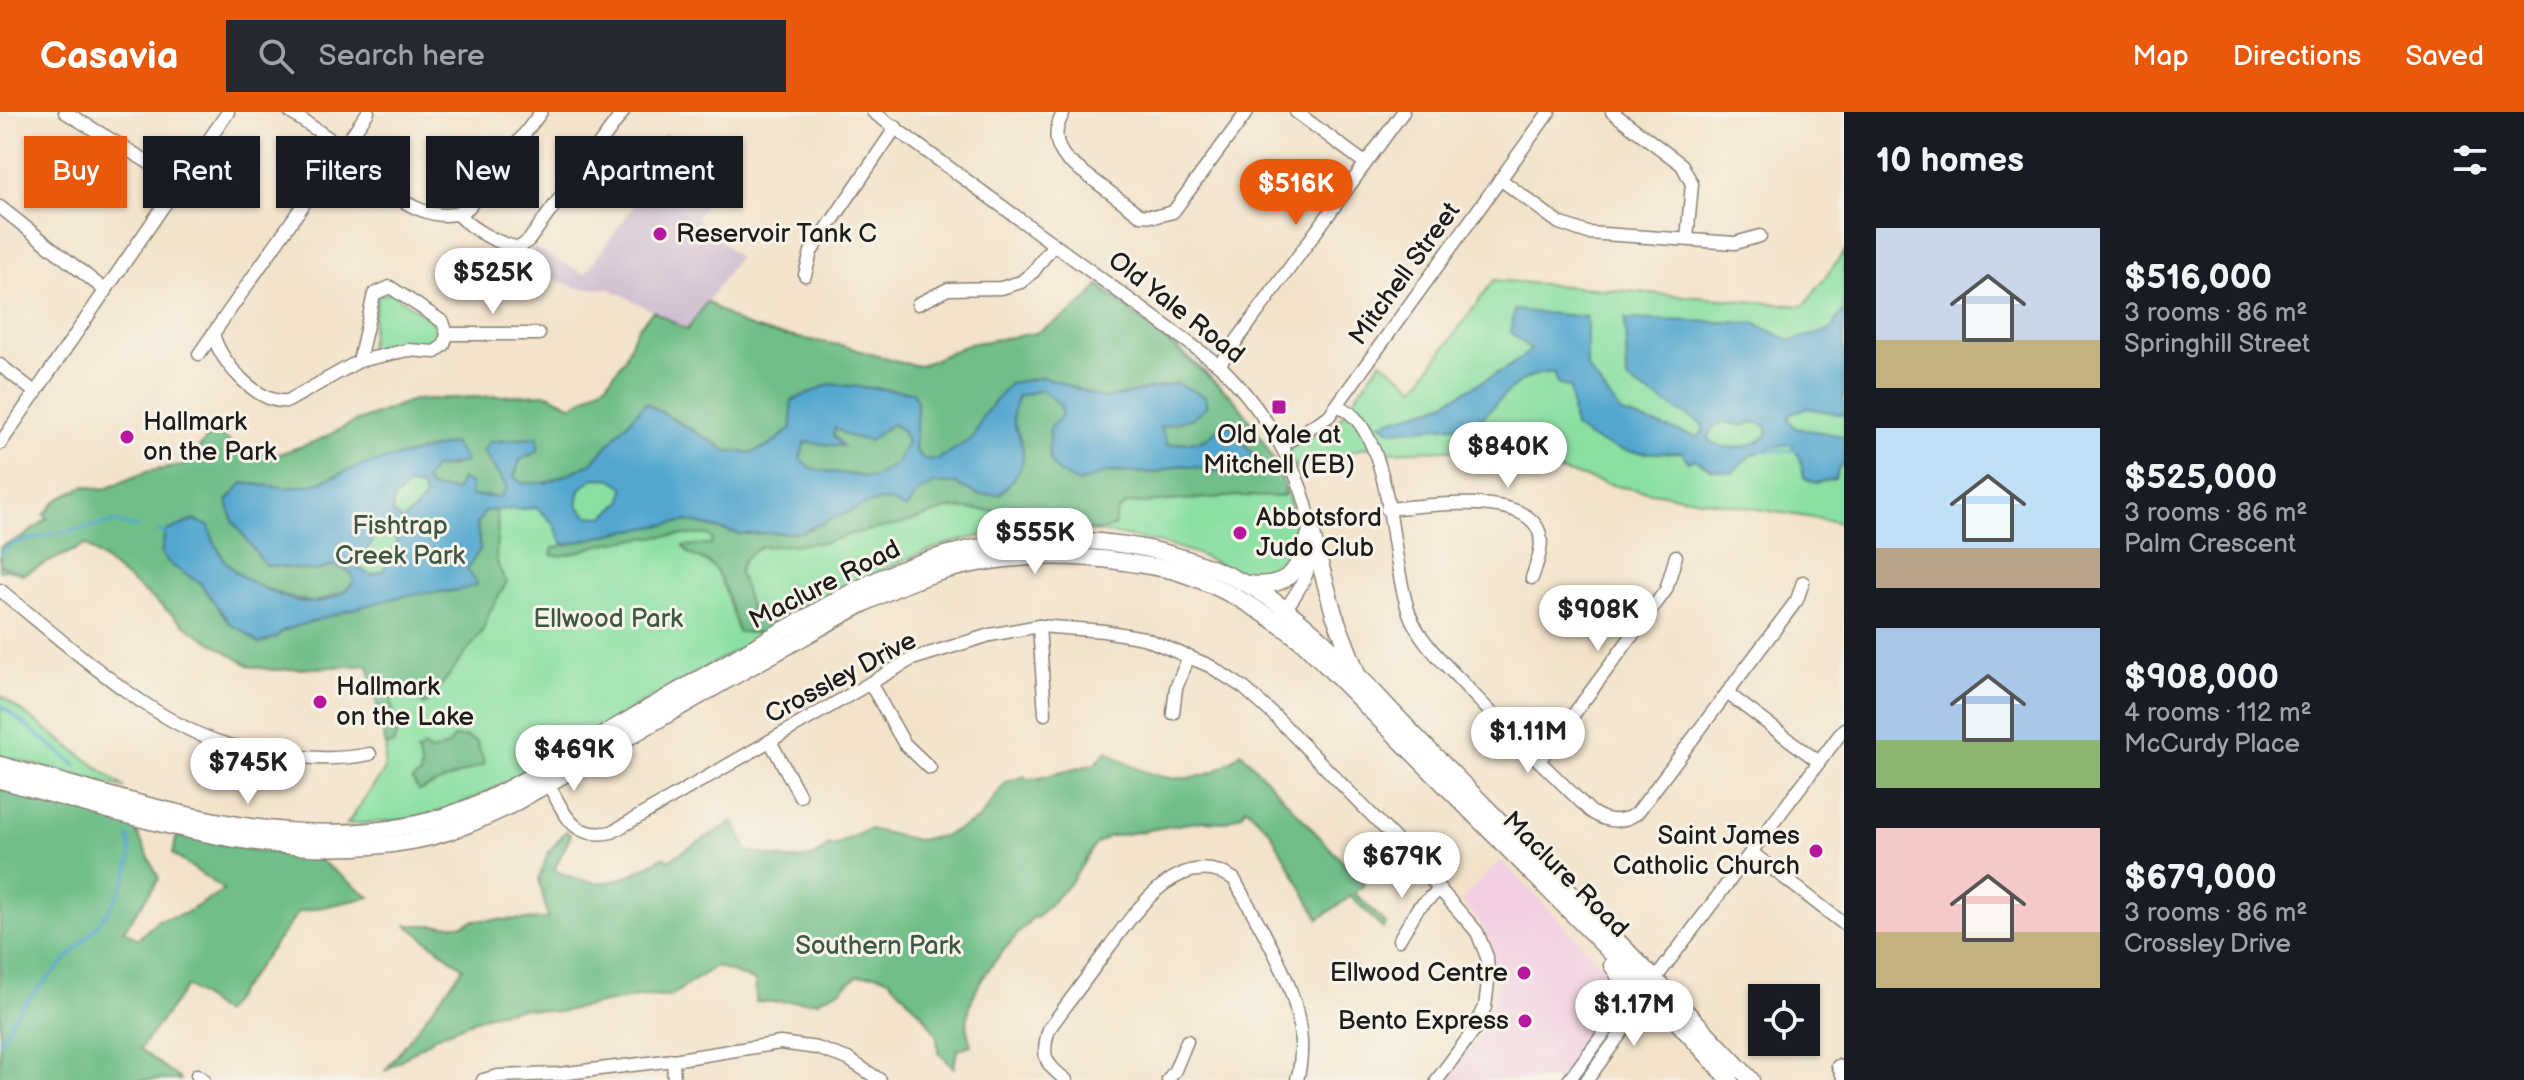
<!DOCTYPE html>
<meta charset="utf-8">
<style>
body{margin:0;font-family:"Balsamiq Sans",sans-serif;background:#242831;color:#f1f3f6;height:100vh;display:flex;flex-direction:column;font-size:30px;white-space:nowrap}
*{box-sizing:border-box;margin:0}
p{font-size:26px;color:#9ea1a6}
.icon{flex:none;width:44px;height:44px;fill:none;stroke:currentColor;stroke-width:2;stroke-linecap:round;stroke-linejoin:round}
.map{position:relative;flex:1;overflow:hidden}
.side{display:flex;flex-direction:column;background:#171b24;width:680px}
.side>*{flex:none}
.hud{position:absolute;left:24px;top:24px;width:760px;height:72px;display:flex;gap:16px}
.buttons{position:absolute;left:1748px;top:872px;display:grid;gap:16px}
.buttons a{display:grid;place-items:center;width:72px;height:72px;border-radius:0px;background:#171b24;box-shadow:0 2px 6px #0004;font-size:40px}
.price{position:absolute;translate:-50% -68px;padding:0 18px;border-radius:28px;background:#fff;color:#222;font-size:26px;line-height:52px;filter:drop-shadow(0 2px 4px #0008)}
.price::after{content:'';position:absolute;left:50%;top:48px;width:24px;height:18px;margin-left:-12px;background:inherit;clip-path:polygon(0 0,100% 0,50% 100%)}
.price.active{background:#ea580c;color:#fff}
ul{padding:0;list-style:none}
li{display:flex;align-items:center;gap:24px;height:200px;padding:0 32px}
li span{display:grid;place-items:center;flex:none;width:224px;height:160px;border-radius:0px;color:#555}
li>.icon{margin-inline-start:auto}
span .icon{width:96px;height:96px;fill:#fffc;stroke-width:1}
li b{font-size:34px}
h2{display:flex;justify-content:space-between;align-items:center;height:96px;padding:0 32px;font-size:34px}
.tag{padding:0 28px;border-radius:0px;background:#171b24;box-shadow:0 2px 6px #0004;font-size:28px;line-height:72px}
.tag.active{background:#ea580c;color:#fff}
header{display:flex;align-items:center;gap:48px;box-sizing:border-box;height:112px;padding:0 40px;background:#ea580c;color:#fff}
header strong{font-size:38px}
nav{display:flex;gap:44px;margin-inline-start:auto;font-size:28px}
.search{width:560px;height:72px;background:#242831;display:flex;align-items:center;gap:20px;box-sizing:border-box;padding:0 28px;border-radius:0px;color:#9ea1a6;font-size:30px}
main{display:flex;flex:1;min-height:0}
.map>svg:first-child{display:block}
.built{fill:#f2cfe2}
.industrial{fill:#cfbdd0}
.green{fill:#8ae0a3;stroke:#537e60;stroke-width:2}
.forest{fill:#6fbe89;stroke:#466d52;stroke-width:2}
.water{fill:#53a7cf;stroke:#386276;stroke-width:2;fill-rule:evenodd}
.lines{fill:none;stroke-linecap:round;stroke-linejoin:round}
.stream{stroke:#53a7cf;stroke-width:3}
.minor-casing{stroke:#888074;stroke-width:15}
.major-casing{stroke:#888074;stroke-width:19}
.minor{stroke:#fff;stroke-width:12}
.major{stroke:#fff;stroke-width:16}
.poi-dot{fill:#b5179e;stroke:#f7f3e8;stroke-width:3}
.labels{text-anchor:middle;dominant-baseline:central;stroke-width:6;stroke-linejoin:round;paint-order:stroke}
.poi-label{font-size:26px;fill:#1c1c1c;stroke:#f7f3e8;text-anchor:start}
.street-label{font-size:26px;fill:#1c1c1c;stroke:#f7f3e8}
.park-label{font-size:26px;fill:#3d5744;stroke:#f7f3e8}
</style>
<header>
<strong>Casavia</strong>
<div class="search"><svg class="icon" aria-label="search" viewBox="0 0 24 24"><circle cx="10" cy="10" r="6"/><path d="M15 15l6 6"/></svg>Search here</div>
<nav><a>Map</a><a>Directions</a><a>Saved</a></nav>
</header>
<main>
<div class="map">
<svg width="1844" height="968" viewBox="0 0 1844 968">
<rect width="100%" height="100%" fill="#f7f3e8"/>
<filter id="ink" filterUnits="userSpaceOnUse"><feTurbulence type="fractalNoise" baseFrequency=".0125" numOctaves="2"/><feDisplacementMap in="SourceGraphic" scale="16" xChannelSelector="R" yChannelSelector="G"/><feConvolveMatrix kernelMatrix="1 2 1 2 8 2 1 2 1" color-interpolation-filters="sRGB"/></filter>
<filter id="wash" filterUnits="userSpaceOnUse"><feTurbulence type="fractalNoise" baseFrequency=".006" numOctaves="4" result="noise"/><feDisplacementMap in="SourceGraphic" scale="32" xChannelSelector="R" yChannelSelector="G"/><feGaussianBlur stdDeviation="1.8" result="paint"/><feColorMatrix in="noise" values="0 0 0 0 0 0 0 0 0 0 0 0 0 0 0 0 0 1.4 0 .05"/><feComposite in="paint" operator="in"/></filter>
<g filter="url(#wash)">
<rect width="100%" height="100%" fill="#f3e3cb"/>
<!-- built -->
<path class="built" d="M1501,748L1613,864L1617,880L1612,896L1559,968H1447L1481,923L1492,897L1496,871L1493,842L1481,812L1461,788Z"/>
<!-- industrial -->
<path class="industrial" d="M665,20L679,30L662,53L709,87L696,106L738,145L688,218L611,177L577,176L522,154L534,136L585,162L645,78L631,67Z"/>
<!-- green -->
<g class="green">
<path d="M1844,140V411L1620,375L1477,337L1384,340L1366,335L1296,358L1288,337L1323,319L1340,306L1381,249L1416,275L1494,168L1804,194Z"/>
<path d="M1099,173C1178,239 1262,288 1291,394C1295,411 1302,432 1294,448C1290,457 1277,466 1267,467C1245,470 1211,446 1189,439C1111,415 1021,409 942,434C891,451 844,478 798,504C731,541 664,579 598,617C550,644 502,677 450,696C418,708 382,710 347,712L384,659L386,634L369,553L273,558L250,554L193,519L85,433L23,462L5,457L0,459V435L22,426L48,406L44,403L57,388L85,374L103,378L146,360L185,353L214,318L232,332L250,342H279L317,329L353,311L413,288L548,282L573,294L607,271L624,248L637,217L653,199L687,218L707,190L741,212L770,221L844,234L897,250L920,254L969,232L1036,221L1069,202L1087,188Z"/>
<path d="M391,180L437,212L441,222L433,235L368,242L377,184Z"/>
<path d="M0,583L125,676L0,644Z"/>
</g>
<!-- forest -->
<g class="forest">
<path d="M1099,173L1231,284C1257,314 1274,345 1287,382L1279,385L1240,384L1127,392L1117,400L1114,414L1105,418L1003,419L1000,402L995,399L950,396L902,412L851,422L827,430L760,435L745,446L739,459L751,498L782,497L793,487L799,494L793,508L762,521L738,520C733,505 724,466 713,455C704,445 690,447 683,434L711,432L712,427L708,423C675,422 632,426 600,433C584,437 567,446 551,443L553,436L619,420L688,409L740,422L802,420L869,391L890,389L917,381L934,372H956L979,383L1021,328C1011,312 1010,302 1018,284L1042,278L1060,292L1079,370L1108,360L1155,361L1181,353L1236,362L1247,336L1235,315L1223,313L1205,328L1168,333L1159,315L1192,306L1177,271L1105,287L1044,265L983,304L973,326L937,348L924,347L915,339L917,289L792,316L769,334L751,341L728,339L646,291L591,352L546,371H522L514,365L520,348L483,340L507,376L500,385L471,384L461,367L456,379L430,376L425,368L434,356L456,354H360L312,373L287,376L243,371L233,409L246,426L317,459L334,453L351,460L354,469L349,478L313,491L286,484L249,470L228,453L213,427L194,408L165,420L171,453L200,471L231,513L242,518L259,531C305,507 358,494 409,483C429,479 460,482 476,472L467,457L480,437L477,412L484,399L496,398C503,429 486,440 507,470L490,499L482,520L429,589L424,593L406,573L391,587L397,623L393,632L386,634L368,553L273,558L250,554L193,519L85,433L23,462L0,453V435L22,426L48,406L44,403L57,388L85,374L103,378L146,360L185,353L214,318L232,332L250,342H279L317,329L353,311L413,288L548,282L572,294L607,271L624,248L637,217L653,199L687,218L707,190L741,212L770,221L844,234L897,250L920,254L969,232L1036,221L1069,202L1087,188Z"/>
<path d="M891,312L902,318L907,330L897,351L872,366L812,357L800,347L805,330L842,334L833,323L835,315L848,324Z"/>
<path d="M454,625H466L477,630L485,652L419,679L412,668L420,663L421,653L417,640L424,635L430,640L448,634Z"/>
<path d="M1107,639C1148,669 1201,681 1241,640L1364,773L1355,781L1386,812L1383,817L1351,784L1319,807L1270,719L1246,695L1242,702L1225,710L1201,709L1108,725L1096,732L1071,770L1036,806L1033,805C1004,839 953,885 971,933L957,938L954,956L939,941L936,922L924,904L889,867L876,862L857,864L840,878L817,889L756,890L755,869L716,854L669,885L642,884L559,900L524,896L493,901L437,924L385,959L463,856L407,813H463L475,808L548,807L539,767L548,741L566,719L571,723L554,758C605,780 619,771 665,744L668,748L733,710L748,739C772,744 809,757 827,734L836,733L869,717L917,728L943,724L978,708L1006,670L1025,664V667L1039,666L1095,652Z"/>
<path d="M0,676L134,714L159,767L124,818L138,827L158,808L184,802L224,778L173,742L177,723L253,738L314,744L370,785L299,800L223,901L187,874L140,937L181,968H0Z"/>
</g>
<!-- water -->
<g class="water">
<path d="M1844,197V303L1808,296L1790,301L1789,308L1796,316L1844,324V352L1839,356L1835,367L1816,371L1804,366L1800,346L1791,332C1768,335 1746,341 1733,361L1711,357L1694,347L1688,350L1682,340C1636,342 1612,343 1574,315L1570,276L1557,272L1555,261C1521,258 1499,289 1477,312L1392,319L1379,311L1436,295L1510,254L1531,238L1511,220L1514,198L1587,205V255L1622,302L1697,325L1703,320L1702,312L1627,269L1625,207L1754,211L1791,229L1830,218ZM1725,310L1742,314L1755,310L1766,314L1768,322C1752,337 1727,341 1708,328L1712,316Z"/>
<path d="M1044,265L1105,287L1177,271L1206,285V295L1192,306L1160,315L1168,333L1205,328L1223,313L1236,316L1247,336L1262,351L1257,361L1236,362L1181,353L1155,361L1108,360L1079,371C1047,357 1047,350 1050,316L1062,303L1060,292L1041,278L1018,284C1003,317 1028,321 1022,351C1019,363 1008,373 1000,382L979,383L956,372H934L917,381L906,397L890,389L869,391L802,420L740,422L688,409L619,420L563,433L554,412L537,396L485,399L477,412L480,437L467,457L477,472C460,482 430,479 409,483C366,492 324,506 282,519L277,525L259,532L242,518L231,513L200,471L171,453L161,442L165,420L194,408L209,414C212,427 219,441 228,452C242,469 290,491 312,491C325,491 348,480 354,469L351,460L334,453L317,459L265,453L233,409L227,389L243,371L287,376L312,373L360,354L453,331L466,350L434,356L425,368L429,376L456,379L461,367L471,372V384L500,385L507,375L483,339L489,330L538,325V339L520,348L514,365L522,371H546L591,352L645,291L728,339L751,341L769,334L792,316L791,289L830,272L913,280L917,289L915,339L924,347L937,348L973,326L983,304L1010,271ZM892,312L902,318L907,330L897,351L872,366L812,357L800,347L805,330L843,334L833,324L835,316L848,324L869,329ZM594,366L612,367L624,375L622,389L604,405L588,404L578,394C577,379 582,374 594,366ZM408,373L421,375L425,385L415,398L403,408L392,401L394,387ZM392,417L397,431L383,459L371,463L358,456L362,442L373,431L372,423Z"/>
</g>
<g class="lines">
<!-- stream -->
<g class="stream">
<path d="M1761,339L1797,338"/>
<path d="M158,419L166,421"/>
<path d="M0,442L13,431L114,410L136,415"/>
<path d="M0,593L76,653"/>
<path d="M0,930C5,921 9,911 15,903C48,858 146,788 129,726"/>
</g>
</g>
</g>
<g filter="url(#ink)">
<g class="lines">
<!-- minor casing -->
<g class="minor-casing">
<g id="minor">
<path d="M65,0L181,70"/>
<path d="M290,0C310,14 333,27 350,43C359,51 366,63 375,70C400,89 441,117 469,95L541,0"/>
<path d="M873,0L1219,253C1266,298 1328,392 1307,460C1302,475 1291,489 1282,502"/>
<path d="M1064,0C1053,18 1054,32 1067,48L1140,103L1157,104L1173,100L1247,0"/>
<path d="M1296,0L1365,51"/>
<path d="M1612,0L1682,53L1692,72L1687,127"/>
<path d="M1500,67L1559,111L1588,121L1735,131L1760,124"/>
<path d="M0,95L106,179"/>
<path d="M459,103C474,119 497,131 519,136L529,128L623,0"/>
<path d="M805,163L811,140L896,15"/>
<path d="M918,192L948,177L1001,176L1021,170L1033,160L1054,132"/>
<path d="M447,222H539"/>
<path d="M214,225C222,252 258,292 288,289L359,249L408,238L435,240L444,233L447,222L443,210L390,175L374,182L359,249"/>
<path d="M199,242L368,0"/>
<path d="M0,253L36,281"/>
<path d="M1219,253L1403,0"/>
<path d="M1338,293C1345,297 1352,302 1357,308C1394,354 1390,445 1409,501C1419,528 1442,549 1461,569C1502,614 1547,656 1590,699C1605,710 1621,712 1637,701L1727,581L1819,650"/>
<path d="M0,332L228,0"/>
<path d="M1282,333L1329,304L1549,0"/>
<path d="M1387,397C1422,394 1520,379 1538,417C1545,432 1537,451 1532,466"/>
<path d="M0,478C61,527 146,606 219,630C239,637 259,639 279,642C309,647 340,648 370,642"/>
<path d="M1039,514L1045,602"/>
<path d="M870,571L904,631L930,656"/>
<path d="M1727,581L1797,488L1803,470"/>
<path d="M1173,601L1176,576L1189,544"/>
<path d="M770,629L800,684"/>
<path d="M1539,649L1666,478L1676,444"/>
<path d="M548,672C566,702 571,728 612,720L912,547L990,523L1039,514L1104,519L1144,526L1210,554L1244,576L1274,603L1403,735L1477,820L1487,845L1488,870L1485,895L1474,918L1437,968"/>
<path d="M1751,740L1844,812"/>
<path d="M1399,828L1418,796L1440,777"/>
<path d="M673,948L674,968"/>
<path d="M1838,954L1844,966"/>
<path d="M197,963L204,968"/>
<path d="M483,968L498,964L559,962L673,948L780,931L817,936L848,947L880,968"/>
<path d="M1066,968C1044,951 1041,944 1049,917C1067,892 1086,867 1104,842C1133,803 1178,731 1234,767C1266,827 1316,897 1297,968"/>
<path d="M1168,968L1175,958L1187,929"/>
<path d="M1569,968L1616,905C1631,894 1639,877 1656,866L1844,617"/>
<path d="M1587,968L1653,877"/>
</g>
</g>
<!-- major casing -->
<g class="major-casing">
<g id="major">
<path d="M1311,419L1334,502L1356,559"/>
<path d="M1248,472C1292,477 1299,456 1311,419"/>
<path d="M0,653C132,688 273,741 412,713C476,701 531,664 587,632C652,594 717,556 782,519C821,498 859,474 900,458C1009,415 1144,417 1248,473C1315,509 1375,584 1429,638C1537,747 1646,856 1751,968"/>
<path d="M0,668C131,703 275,754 412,729C446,723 478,709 509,694C595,645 680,594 766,546C812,521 857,492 905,472C975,444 1050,439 1125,450C1142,453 1161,455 1178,460C1224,475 1267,501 1304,531L1652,882L1730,968"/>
<path d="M1612,853C1628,872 1624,884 1616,905"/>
</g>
</g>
<!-- minor -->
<use href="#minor" class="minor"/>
<!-- major -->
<use href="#major" class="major"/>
</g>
</g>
<!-- markers -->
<g class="poi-dot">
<circle cx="660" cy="122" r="8"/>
<rect x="1271" y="287" width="16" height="16" rx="4"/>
<circle cx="127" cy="325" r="8"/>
<circle cx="1240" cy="421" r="8"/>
<circle cx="320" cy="590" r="8"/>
<circle cx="1816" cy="739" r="8"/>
<circle cx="1524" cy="861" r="8"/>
<circle cx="1525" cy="909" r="8"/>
</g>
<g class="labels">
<!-- poi labels -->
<g class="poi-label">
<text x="676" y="122">Reservoir Tank C</text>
<text x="143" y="310">Hallmark<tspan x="143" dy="30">on the Park</tspan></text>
<text x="1279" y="323" text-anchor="middle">Old Yale at<tspan x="1279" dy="30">Mitchell (EB)</tspan></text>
<text x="1256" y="406">Abbotsford<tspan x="1256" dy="30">Judo Club</tspan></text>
<text x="336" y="575">Hallmark<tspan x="336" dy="30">on the Lake</tspan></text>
<text x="1800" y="724" text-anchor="end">Saint James<tspan x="1800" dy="30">Catholic Church</tspan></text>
<text x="1508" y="861" text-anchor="end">Ellwood Centre</text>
<text x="1509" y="909" text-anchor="end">Bento Express</text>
</g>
<!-- street labels -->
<g class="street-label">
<text transform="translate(1405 162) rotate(-54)">Mitchell Street</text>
<text transform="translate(1176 196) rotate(38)">Old Yale Road</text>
<text transform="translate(825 473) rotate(-27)">Maclure Road</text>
<text transform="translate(841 566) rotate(-28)">Crossley Drive</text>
<text transform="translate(1565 763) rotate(45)">Maclure Road</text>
</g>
<!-- park labels -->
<g class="park-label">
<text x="400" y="414">Fishtrap<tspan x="400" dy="30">Creek Park</tspan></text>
<text x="608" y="507">Ellwood Park</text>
<text x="878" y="834">Southern Park</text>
</g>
</g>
</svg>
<div class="buttons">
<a><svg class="icon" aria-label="locate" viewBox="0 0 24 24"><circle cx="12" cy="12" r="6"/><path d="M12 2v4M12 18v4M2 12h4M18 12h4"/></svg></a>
</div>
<b class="price active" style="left:1296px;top:115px">$516K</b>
<b class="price" style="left:493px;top:204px">$525K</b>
<b class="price" style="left:1508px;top:378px">$840K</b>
<b class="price" style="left:1035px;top:464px">$555K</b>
<b class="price" style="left:1598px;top:541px">$908K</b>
<b class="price" style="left:1528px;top:663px">$1.11M</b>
<b class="price" style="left:574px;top:681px">$469K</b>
<b class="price" style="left:248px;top:694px">$745K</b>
<b class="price" style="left:1402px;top:788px">$679K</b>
<b class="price" style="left:1634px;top:936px">$1.17M</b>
<div class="hud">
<a class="tag active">Buy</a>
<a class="tag">Rent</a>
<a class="tag">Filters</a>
<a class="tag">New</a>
<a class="tag">Apartment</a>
</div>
</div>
<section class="side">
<h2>10 homes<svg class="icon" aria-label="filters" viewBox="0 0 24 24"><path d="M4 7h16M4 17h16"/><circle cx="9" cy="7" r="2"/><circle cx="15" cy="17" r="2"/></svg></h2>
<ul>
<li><span style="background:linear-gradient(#c9d6e8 70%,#c2b280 0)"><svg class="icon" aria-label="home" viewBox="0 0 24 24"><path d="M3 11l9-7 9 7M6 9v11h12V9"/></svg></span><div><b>$516,000</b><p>3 rooms · 86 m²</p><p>Springhill Street</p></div></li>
<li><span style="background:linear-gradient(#bfe0f5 75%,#b9a48a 0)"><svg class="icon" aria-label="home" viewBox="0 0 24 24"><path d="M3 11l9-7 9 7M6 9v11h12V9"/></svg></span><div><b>$525,000</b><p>3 rooms · 86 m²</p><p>Palm Crescent</p></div></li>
<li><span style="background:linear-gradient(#a9c7e8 70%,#8fb573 0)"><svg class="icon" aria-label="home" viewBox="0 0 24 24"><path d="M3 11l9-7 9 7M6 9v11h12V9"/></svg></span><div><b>$908,000</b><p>4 rooms · 112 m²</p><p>McCurdy Place</p></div></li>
<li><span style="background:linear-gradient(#f6c9c9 65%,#c2b280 0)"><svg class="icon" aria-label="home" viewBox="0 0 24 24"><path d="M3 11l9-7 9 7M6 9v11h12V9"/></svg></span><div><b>$679,000</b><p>3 rooms · 86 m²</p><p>Crossley Drive</p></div></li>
</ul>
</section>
</main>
